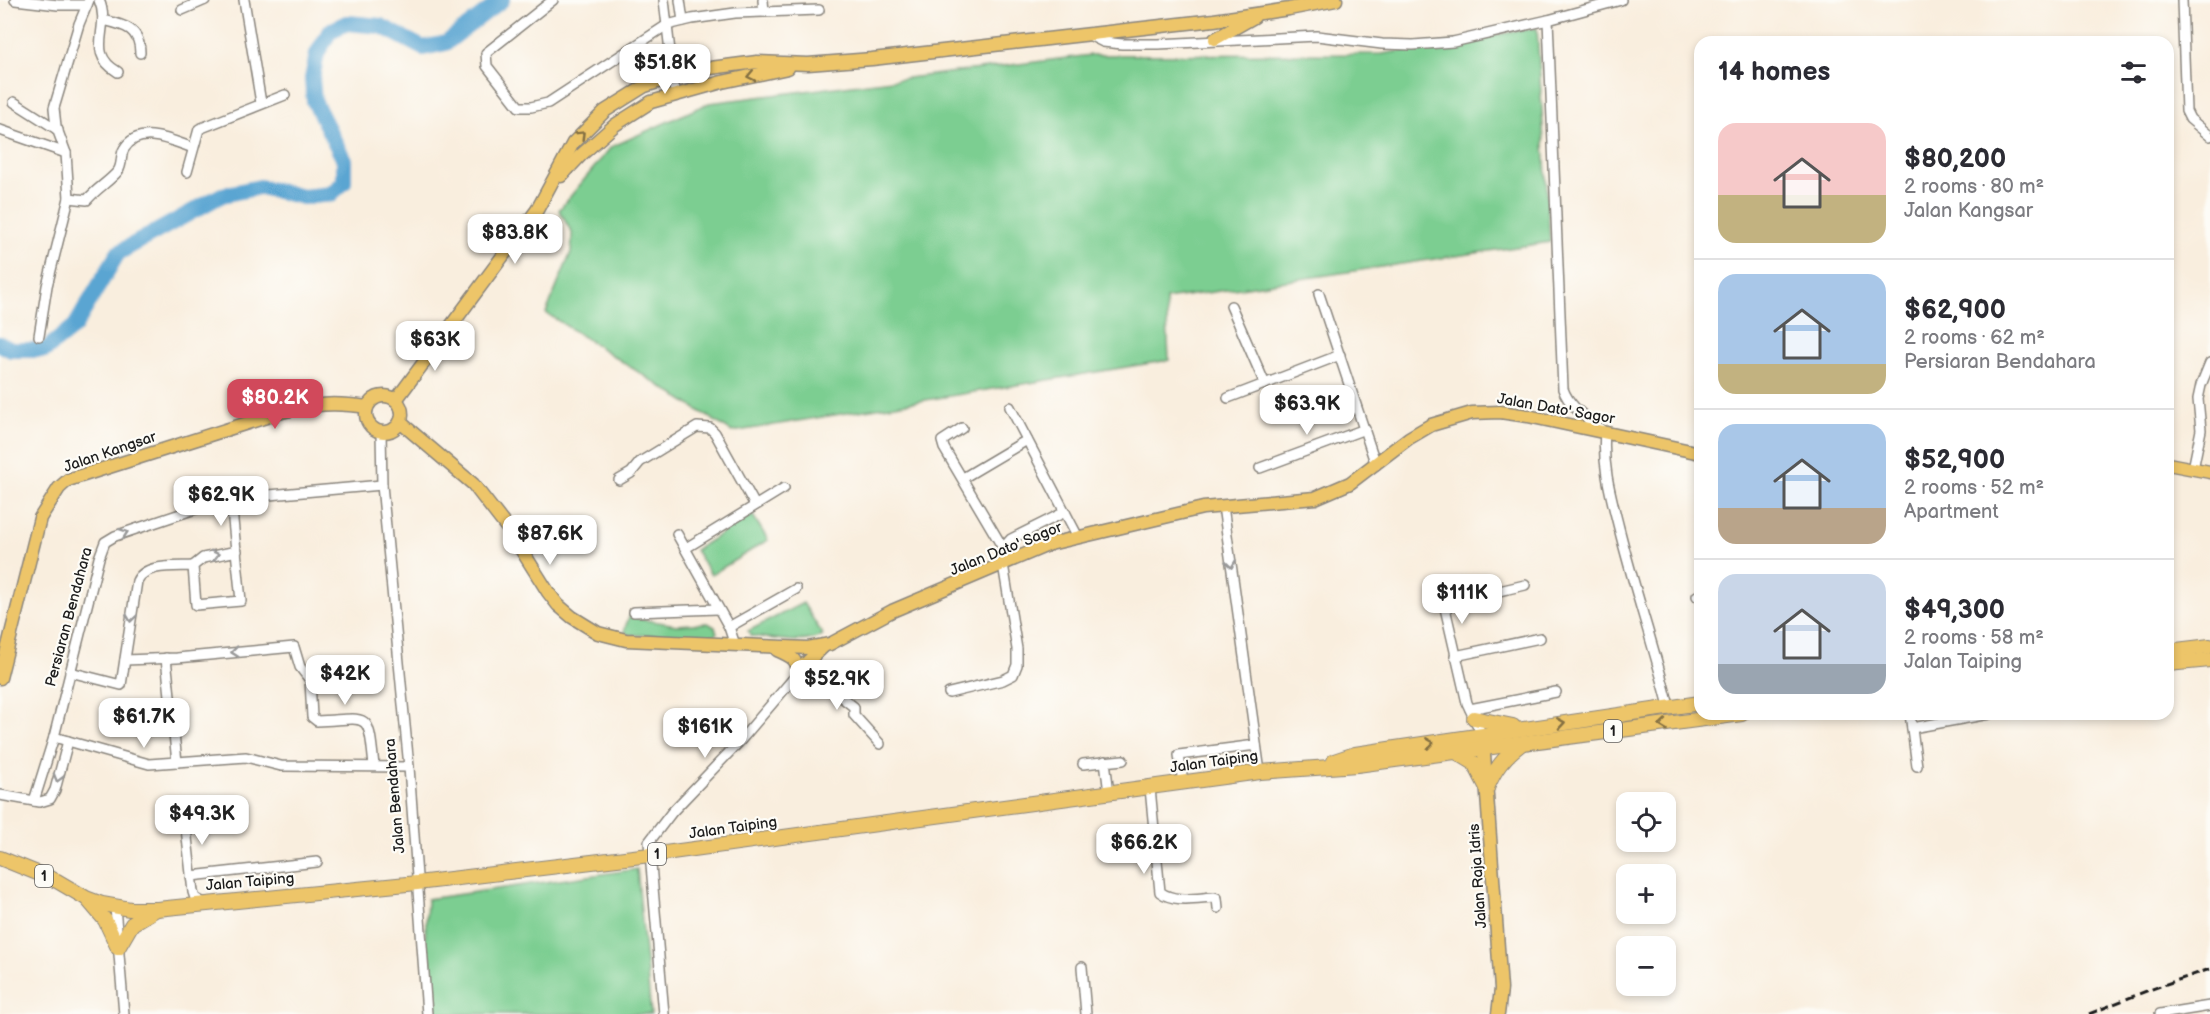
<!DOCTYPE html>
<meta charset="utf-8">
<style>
body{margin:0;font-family:"Balsamiq Sans",sans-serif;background:#f7f7f7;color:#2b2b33;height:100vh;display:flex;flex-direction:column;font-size:22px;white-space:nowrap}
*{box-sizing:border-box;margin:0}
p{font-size:20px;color:#7c7c81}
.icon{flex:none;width:33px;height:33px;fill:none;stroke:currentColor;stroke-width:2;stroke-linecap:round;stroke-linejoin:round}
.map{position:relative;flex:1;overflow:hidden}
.drawer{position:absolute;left:1694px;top:36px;width:480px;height:684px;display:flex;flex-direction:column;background:#fff;border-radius:18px;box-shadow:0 3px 9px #0003}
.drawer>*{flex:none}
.buttons{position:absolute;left:1616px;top:792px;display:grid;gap:12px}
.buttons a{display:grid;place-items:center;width:60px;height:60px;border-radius:12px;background:#fff;box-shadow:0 3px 9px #0003;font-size:30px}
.price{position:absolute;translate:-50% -51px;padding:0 14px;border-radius:12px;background:#fff;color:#222;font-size:20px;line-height:39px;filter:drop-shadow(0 2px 3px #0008)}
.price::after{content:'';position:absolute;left:50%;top:36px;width:18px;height:14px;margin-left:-9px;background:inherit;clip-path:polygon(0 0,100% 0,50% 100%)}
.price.on{background:#d1495b;color:#fff}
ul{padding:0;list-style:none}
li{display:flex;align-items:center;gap:18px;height:150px;padding:0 24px}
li+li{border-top:2px solid #e1e1e2}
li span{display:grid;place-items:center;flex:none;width:168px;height:120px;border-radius:18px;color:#555}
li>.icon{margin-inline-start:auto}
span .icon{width:72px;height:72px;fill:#fffc;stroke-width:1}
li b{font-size:26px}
h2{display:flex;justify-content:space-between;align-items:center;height:72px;padding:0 24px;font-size:26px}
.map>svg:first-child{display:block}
.green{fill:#7bce91;stroke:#4c7556;stroke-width:1.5}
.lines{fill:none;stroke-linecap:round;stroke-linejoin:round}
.river{stroke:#5aa5d2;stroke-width:16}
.minor-casing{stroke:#8a857d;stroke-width:12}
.major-casing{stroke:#8a857d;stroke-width:15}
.highway-casing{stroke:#8a857d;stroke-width:16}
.minor{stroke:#fff;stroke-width:9}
.major{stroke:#edc569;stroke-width:12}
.highway{stroke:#edc569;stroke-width:14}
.rail{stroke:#1c1c1c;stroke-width:3;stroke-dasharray:9 4.5;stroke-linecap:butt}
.oneway{stroke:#847042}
.oneway2{stroke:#999}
.labels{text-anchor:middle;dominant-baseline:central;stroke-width:4.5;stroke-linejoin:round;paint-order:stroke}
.shield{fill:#fdfcf7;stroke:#605f5e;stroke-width:1.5}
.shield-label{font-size:14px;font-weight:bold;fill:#1c1c1c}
.street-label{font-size:15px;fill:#1c1c1c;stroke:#fdfcf7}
</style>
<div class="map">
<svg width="2210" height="1014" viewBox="0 0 2210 1014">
<rect width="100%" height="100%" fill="#fdfcf7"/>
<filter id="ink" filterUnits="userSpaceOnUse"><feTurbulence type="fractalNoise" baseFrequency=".0167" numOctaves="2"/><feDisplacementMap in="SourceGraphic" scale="12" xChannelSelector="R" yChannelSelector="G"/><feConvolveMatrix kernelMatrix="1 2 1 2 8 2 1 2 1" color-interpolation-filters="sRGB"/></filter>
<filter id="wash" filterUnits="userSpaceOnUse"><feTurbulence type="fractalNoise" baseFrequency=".008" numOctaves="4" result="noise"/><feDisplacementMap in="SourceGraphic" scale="24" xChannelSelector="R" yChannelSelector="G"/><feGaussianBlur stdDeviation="1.35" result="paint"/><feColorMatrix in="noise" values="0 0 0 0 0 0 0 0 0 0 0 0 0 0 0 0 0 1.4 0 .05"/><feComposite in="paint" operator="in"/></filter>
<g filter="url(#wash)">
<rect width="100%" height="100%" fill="#f9eede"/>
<!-- green -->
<g class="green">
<path d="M1537,28L1550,242L1166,299L1169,360L732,432L546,313L571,252L572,233L559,210L611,147L709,103L1091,55L1382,54Z"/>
<path d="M752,514L768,540L711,575L695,550Z"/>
<path d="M803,603L823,635C806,646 770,638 751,636L748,631Z"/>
<path d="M631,612L639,619L677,625L708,623L715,627L717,633L714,636L629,635L625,632V628Z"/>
<path d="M637,869L651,1014H433L425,942L427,899Z"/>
</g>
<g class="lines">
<!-- river -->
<path class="river" d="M0,344L11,350H45L75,326L118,253L222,195L260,187L303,197L331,194L344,182V160L314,101L312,79L317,54L330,31L347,23L381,26L423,48L446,43L502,0"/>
</g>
</g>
<g filter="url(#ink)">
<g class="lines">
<!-- minor casing -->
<g class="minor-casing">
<g id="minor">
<path d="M15,0L58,5H87"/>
<path d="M99,0C112,29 84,52 118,72"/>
<path d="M244,0L261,103"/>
<path d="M553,0L486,53L487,66L519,107H531L548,103L667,25L692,19L735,13L819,10"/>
<path d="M664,0L675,94"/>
<path d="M680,0L683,21"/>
<path d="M763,0L764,12"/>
<path d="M2182,0L2186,111L2190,119L2210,136"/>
<path d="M182,10L205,0"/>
<path d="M103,20C124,25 140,28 140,53"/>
<path d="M1548,20L1563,389C1570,409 1590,419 1605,433C1602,466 1611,496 1619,528C1634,588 1654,647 1669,706"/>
<path d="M1087,34L1103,42L1122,44H1158L1317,36L1382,44L1413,45L1453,42L1548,20L1621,0"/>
<path d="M14,102L58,130"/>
<path d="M0,130L66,153"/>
<path d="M187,172L199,129L285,95"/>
<path d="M69,198L87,200C96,189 110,181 118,171C123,164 120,155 124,149C139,124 173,141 193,148"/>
<path d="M1319,294L1376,465"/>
<path d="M1231,306L1265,384"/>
<path d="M39,336L47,286L69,198L66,153L56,126L54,108L79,24L89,0"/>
<path d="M1228,398L1340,355"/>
<path d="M1010,407L1078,537"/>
<path d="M962,428L942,441L944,448L1003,548"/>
<path d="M381,432L382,485L409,767L427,1014"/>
<path d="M1260,468L1365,429"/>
<path d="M2193,469L2201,430L2198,399L2201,385L2210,363"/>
<path d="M963,478L1027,440"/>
<path d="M619,480L631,473L640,462L697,427L710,428L715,433L755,505"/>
<path d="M231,500L241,601L196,605L193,566L203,558L237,551"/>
<path d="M1223,506L1260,772"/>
<path d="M677,534L729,627L735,645"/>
<path d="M686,548L784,488"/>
<path d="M1697,596H1700"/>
<path d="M634,612L718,609"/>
<path d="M729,627L796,589"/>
<path d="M1455,656L1540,638"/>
<path d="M166,658L177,762"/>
<path d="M125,660L177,658L294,647L300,667L310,680L312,717L317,721C370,719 368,709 374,766"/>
<path d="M803,667L854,707V715L880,744"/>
<path d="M70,672L121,685L137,581C145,563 176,567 193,566"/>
<path d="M949,693L1003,680L1013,675L1017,665V649L1003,564V548L1011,539L1065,512"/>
<path d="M1470,709L1556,692"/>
<path d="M1910,714L1917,766"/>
<path d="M1912,728L1989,714"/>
<path d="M1482,735L1467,703L1445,608L1448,603L1525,585"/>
<path d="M54,737L149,764L246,757L281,766L409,767"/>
<path d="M1105,761L1109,793"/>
<path d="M1083,764L1123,760"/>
<path d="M1183,783L1179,755L1256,745"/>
<path d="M1150,788L1160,892C1175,903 1196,898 1214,897L1217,898L1218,908"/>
<path d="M0,795L40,802L50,799L55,790L68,741"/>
<path d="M34,801L54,737L99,558L105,542L115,536L216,502L258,496L382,485"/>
<path d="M185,819L193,892L195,898L204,903"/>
<path d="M191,876L317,862"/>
<path d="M115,907L124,1014"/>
<path d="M1082,967L1086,1014"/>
<path d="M664,1014L649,842L672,812L740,741L799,672"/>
<path d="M2160,1014L2210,1006"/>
</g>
</g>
<!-- major casing -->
<g class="major-casing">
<g id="major">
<path d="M1215,39L1254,17"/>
<path d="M561,176L581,155L615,125L651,102L722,82L788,68"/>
<circle cx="384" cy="414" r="18"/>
<path d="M396,400L537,210L573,143L605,111L645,86L695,70L757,62L808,64L872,59L1214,20L1289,9L1336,0"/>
<path d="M400,422L473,484L511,533L548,592L558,605L572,617L598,633L626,640L808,648L830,644L892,611L1050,544L1203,508L1315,498L1350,483L1409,438L1431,425L1472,413L1500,412L1528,416L1700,453"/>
<path d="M2168,464L2210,472"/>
<path d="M777,650C791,656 800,660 797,676"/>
<path d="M805,664L823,647"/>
<path d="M0,678L40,518L59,488L68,480L282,412C316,404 332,402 367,407"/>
<path d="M1483,740L1501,989L1498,1014"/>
</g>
</g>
<!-- highway casing -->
<g class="highway-casing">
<g id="highway">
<path d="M2168,651L2210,646"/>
<path d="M2168,664L2210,660"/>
<path d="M1474,718L1513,726"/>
<path d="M1456,752L1474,763L1487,788"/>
<path d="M1334,761L1355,754L1700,703"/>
<path d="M1487,788C1495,769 1503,758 1520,745"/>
<path d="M0,858L57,881L86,898L102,904L130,909H157L417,883L650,855L1260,772L1357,765L1742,714"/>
<path d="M88,900L105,920L118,948"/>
<path d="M118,948L132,924L155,910"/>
</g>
</g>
<!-- minor -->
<use href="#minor" class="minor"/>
<!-- major -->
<use href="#major" class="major"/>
<!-- highway -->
<use href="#highway" class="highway"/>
<!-- rail -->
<path class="rail" d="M2089,1014L2149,990L2210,969"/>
</g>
<!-- one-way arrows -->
<defs><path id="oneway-chevron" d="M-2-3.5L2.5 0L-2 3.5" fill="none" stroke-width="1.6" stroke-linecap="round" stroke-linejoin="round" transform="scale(1.5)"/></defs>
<g class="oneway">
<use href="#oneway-chevron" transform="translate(751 76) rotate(168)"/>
<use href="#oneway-chevron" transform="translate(581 135) rotate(-45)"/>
<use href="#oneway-chevron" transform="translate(1561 723) rotate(-9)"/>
<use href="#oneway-chevron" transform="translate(1663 725) rotate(173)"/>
<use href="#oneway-chevron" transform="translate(1430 743) rotate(-8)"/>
</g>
<g class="oneway2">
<use href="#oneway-chevron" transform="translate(124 533) rotate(-19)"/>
<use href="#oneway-chevron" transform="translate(215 555) rotate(-14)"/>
<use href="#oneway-chevron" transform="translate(1231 564) rotate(82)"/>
<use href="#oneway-chevron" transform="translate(131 618) rotate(98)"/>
<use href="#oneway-chevron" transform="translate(235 652) rotate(174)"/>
<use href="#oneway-chevron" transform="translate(58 778) rotate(106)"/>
</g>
</g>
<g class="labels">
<!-- shield labels -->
<g class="shield">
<rect x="1604" y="720" width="18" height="22" rx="4.5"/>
<rect x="648" y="843" width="18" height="22" rx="4.5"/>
<rect x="35" y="865" width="18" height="22" rx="4.5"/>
</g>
<g class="shield-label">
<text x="1613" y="731">1</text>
<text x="657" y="854">1</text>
<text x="44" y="876">1</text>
</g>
<!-- street labels -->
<g class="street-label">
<text transform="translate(1556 409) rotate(10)">Jalan Dato' Sagor</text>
<text transform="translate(110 452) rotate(-19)">Jalan Kangsar</text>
<text transform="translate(1006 549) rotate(-22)">Jalan Dato' Sagor</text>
<text transform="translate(69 617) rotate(-75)">Persiaran Bendahara</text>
<text transform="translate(1214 762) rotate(-8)">Jalan Taiping</text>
<text transform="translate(395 796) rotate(-95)">Jalan Bendahara</text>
<text transform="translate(733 828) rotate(-8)">Jalan Taiping</text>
<text transform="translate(1478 876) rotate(-94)">Jalan Raja Idris</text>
<text transform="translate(250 882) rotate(-5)">Jalan Taiping</text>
</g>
</g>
</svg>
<div class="buttons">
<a><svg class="icon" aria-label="locate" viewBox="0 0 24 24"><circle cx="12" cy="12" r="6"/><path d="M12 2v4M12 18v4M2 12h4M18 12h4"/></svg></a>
<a>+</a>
<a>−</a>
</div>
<b class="price" style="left:665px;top:95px">$51.8K</b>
<b class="price" style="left:515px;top:265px">$83.8K</b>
<b class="price" style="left:435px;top:372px">$63K</b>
<b class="price on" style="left:275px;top:430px">$80.2K</b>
<b class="price" style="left:1307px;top:436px">$63.9K</b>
<b class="price" style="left:221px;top:527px">$62.9K</b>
<b class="price" style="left:550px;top:566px">$87.6K</b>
<b class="price" style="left:1462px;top:625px">$111K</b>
<b class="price" style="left:345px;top:706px">$42K</b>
<b class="price" style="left:837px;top:711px">$52.9K</b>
<b class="price" style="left:144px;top:749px">$61.7K</b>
<b class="price" style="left:705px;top:759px">$161K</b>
<b class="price" style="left:202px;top:846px">$49.3K</b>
<b class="price" style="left:1144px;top:875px">$66.2K</b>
<section class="drawer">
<h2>14 homes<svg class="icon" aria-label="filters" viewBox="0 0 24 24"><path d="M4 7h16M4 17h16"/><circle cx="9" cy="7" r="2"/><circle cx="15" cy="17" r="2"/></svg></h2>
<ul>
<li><span style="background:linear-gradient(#f6c9c9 60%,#c2b280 0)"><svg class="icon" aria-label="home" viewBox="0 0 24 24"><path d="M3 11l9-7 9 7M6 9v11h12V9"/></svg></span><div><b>$80,200</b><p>2 rooms · 80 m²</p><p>Jalan Kangsar</p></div></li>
<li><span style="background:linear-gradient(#a9c7e8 75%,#c2b280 0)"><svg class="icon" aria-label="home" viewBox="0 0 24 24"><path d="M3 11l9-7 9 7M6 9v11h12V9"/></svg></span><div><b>$62,900</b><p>2 rooms · 62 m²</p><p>Persiaran Bendahara</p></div></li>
<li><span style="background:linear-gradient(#a9c7e8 70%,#b9a48a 0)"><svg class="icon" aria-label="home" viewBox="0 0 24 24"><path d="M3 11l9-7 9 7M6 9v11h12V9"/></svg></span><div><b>$52,900</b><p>2 rooms · 52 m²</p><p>Apartment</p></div></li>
<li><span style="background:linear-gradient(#c9d6e8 75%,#9aa5b1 0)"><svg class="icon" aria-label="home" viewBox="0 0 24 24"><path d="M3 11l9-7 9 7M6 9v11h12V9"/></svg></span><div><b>$49,300</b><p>2 rooms · 58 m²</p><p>Jalan Taiping</p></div></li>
</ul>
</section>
</div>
